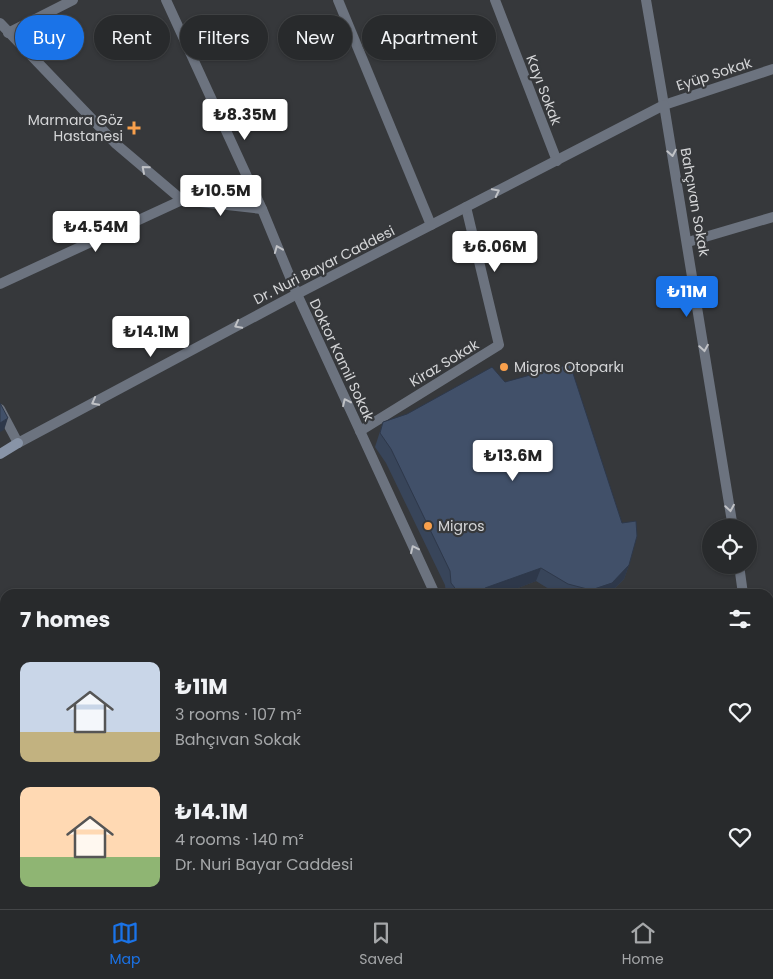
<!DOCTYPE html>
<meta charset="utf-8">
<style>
body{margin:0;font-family:Poppins,sans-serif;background:#303234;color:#f1f3f6;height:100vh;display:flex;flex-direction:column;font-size:19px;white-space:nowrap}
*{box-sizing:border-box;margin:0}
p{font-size:16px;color:#a5a7a9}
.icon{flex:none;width:28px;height:28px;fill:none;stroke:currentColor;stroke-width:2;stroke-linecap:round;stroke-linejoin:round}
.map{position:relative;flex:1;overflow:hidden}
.details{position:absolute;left:0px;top:589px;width:774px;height:321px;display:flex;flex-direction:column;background:#282a2c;border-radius:15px 15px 0 0;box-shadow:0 1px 4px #0004,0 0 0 1px #444648}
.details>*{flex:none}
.guide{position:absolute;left:15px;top:15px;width:500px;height:45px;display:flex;gap:10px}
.buttons{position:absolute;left:702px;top:519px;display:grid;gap:10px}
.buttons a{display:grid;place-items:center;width:55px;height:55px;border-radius:50%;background:#282a2c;box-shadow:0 1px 4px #0004,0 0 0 1px #444648;font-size:25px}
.price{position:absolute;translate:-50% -42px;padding:0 11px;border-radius:5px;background:#fff;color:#222;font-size:16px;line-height:32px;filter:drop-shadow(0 1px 2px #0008)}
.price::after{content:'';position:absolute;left:50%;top:30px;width:15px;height:11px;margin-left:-8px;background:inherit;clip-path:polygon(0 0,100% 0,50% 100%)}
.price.on{background:#1a73e8;color:#fff}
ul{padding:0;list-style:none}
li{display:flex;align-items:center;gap:15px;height:125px;padding:0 20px}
li span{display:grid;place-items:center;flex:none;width:140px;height:100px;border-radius:10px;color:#555}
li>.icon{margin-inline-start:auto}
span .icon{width:60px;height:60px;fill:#fffc;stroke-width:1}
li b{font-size:21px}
h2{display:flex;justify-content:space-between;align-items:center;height:60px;padding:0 20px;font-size:21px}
.pill{padding:0 18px;border-radius:22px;background:#282a2c;box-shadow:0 1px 4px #0004,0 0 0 1px #444648;font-size:18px;line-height:45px}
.pill.on{background:#1a73e8;color:#fff}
.tabs{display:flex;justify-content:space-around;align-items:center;height:70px;border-top:1px solid #444648;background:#282a2c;font-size:14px;color:#a5a7a9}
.tabs a{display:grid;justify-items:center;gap:2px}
.tabs .on{color:#1a73e8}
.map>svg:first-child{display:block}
.green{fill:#503e2f}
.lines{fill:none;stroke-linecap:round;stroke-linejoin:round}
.pedestrian{stroke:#6c737f;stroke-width:10}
.minor{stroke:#6c737f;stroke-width:10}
.tertiary{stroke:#6c737f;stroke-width:10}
.secondary{stroke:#8894a7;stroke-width:10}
.primary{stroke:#9eadc6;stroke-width:12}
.wall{fill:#38455a}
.shaded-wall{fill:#2e384a}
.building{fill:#415069;stroke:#2e384a}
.oneway{stroke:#c0c2c6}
.poi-dot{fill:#f9a04c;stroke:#36383b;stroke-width:2}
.labels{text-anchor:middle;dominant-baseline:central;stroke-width:4.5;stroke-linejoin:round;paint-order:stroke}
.street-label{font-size:14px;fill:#d5d6d8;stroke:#36383b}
.poi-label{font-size:14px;fill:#d5d6d8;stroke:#36383b;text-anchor:start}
</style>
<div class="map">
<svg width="773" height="909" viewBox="0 0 773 909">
<rect width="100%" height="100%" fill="#36383b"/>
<!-- green -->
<path class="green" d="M131,905H269L263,909H134Z"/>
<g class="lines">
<!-- pedestrian -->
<g class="pedestrian">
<path d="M769,793L773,791"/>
<path d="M769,887L773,886"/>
<path d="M293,909L298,905"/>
</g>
<!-- minor -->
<g class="minor">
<path d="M166,0L262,209L297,294"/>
<path d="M338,0L431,225"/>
<path d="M495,0L557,161"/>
<path d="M646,0L664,105L773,69"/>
<path d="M0,23L116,144L182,200"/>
<path d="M8,33L73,0"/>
<path d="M182,200L262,209"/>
<path d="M688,242L773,217"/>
<path d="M0,284L182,200"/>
<path d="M0,409L18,443"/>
<path d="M360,431L499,345L466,207"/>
</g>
<!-- tertiary -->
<g class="tertiary">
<path d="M297,294L435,594"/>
<path d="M18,443L297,294L664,105L733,528"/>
<path d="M739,565L743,594"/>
</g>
<!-- secondary -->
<g class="secondary">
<path d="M0,454L18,443"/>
<path d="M769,605L773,604"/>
<path d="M0,813L5,820"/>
<path d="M64,905L67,909"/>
</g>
<!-- primary -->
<path class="primary" d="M36,909L41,905"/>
</g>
<!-- wall -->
<path class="wall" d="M383,422L629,565L624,579L609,594H557L536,581L502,594H446L445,585L386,463L375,447Z"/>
<!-- shaded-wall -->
<g class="shaded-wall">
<path d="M8,418L4,430L0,432V423Z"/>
<path d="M629,565L624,579L609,594H590L591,590Z"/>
<path d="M541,568L536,581L502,594H479L485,588Z"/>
<path d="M772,660H773V674L769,673V663Z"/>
<path d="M772,718H773V732L769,731V721Z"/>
<path d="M773,769V781L769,783V771Z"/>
</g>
<!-- building -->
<g class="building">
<path d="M570,364L622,523L636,521L637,536L629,565L612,583L591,590L568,584L541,568L485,588L479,594H462L458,592L451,583L450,571L391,449L380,433L383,422L407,414L492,367L505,382Z"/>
<path d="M0,403L8,418L0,423Z"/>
<path d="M773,612V660L769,663V613Z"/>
<path d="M769,670V672H773V718L769,721Z"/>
<path d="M769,728V730H773V769L769,771Z"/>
<path d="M332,905H756L757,909H326Z"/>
</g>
<!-- one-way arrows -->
<defs><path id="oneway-chevron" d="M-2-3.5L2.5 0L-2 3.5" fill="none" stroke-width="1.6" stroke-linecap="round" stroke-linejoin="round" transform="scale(1.25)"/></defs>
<g class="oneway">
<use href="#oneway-chevron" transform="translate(672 153) rotate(80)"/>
<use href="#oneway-chevron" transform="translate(145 169) rotate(-139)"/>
<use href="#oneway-chevron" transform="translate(496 192) rotate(-27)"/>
<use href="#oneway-chevron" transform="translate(278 249) rotate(-112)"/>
<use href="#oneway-chevron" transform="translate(238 325) rotate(152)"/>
<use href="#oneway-chevron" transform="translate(704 348) rotate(81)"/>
<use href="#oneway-chevron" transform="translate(95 402) rotate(152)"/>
<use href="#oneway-chevron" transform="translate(346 402) rotate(-115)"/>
<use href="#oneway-chevron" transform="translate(730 508) rotate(81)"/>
<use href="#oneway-chevron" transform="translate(414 549) rotate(-115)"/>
</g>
<!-- markers -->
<g class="poi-dot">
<path d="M131.5 120.5h5v5h5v5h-5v5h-5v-5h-5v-5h5z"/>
<circle cx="504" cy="367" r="5"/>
<circle cx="428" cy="526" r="5"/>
</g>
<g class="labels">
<!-- street labels -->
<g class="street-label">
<text transform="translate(714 74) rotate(-18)">Eyüp Sokak</text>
<text transform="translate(544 90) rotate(69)">Kayı Sokak</text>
<text transform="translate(695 202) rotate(80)">Bahçıvan Sokak</text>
<text transform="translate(324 265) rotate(-27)">Dr. Nuri Bayar Caddesi</text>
<text transform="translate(342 360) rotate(65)">Doktor Kamil Sokak</text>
<text transform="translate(444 363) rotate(-31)">Kiraz Sokak</text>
</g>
<!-- poi labels -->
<g class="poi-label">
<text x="123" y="120" text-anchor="end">Marmara Göz<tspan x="123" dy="16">Hastanesi</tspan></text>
<text x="514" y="367">Migros Otoparkı</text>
<text x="438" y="526">Migros</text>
</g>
</g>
</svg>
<div class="buttons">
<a><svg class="icon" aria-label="locate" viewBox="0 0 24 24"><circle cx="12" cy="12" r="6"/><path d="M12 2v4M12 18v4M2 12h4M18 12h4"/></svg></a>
</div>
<b class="price" style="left:245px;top:141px">₺8.35M</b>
<b class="price" style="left:221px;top:217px">₺10.5M</b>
<b class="price" style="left:96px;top:253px">₺4.54M</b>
<b class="price" style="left:495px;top:273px">₺6.06M</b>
<b class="price on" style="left:687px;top:318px">₺11M</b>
<b class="price" style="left:151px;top:358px">₺14.1M</b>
<b class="price" style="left:513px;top:482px">₺13.6M</b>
<div class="guide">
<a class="pill on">Buy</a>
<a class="pill">Rent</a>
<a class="pill">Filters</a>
<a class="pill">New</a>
<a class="pill">Apartment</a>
</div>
<section class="details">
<h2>7 homes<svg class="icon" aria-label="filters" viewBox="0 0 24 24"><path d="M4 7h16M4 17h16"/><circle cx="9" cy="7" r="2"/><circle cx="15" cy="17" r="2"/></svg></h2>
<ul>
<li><span style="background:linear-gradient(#c9d6e8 70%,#c2b280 0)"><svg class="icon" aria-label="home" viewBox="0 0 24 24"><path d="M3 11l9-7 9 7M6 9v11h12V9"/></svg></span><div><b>₺11M</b><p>3 rooms · 107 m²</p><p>Bahçıvan Sokak</p></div><svg class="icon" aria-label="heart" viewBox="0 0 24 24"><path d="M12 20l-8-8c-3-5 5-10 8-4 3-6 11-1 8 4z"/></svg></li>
<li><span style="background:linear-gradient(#ffd9b3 70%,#8fb573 0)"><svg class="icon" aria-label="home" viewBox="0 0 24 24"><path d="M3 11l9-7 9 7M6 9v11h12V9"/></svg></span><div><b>₺14.1M</b><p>4 rooms · 140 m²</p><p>Dr. Nuri Bayar Caddesi</p></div><svg class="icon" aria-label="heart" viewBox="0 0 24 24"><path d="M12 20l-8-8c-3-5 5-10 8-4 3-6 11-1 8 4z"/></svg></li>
</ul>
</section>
</div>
<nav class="tabs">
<a class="on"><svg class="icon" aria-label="map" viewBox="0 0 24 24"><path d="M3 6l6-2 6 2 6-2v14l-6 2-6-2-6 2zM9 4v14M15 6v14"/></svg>Map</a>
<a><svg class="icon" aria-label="saved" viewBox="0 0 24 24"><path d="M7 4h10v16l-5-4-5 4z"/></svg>Saved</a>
<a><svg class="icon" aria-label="home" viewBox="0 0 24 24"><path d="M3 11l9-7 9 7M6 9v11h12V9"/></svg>Home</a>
</nav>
